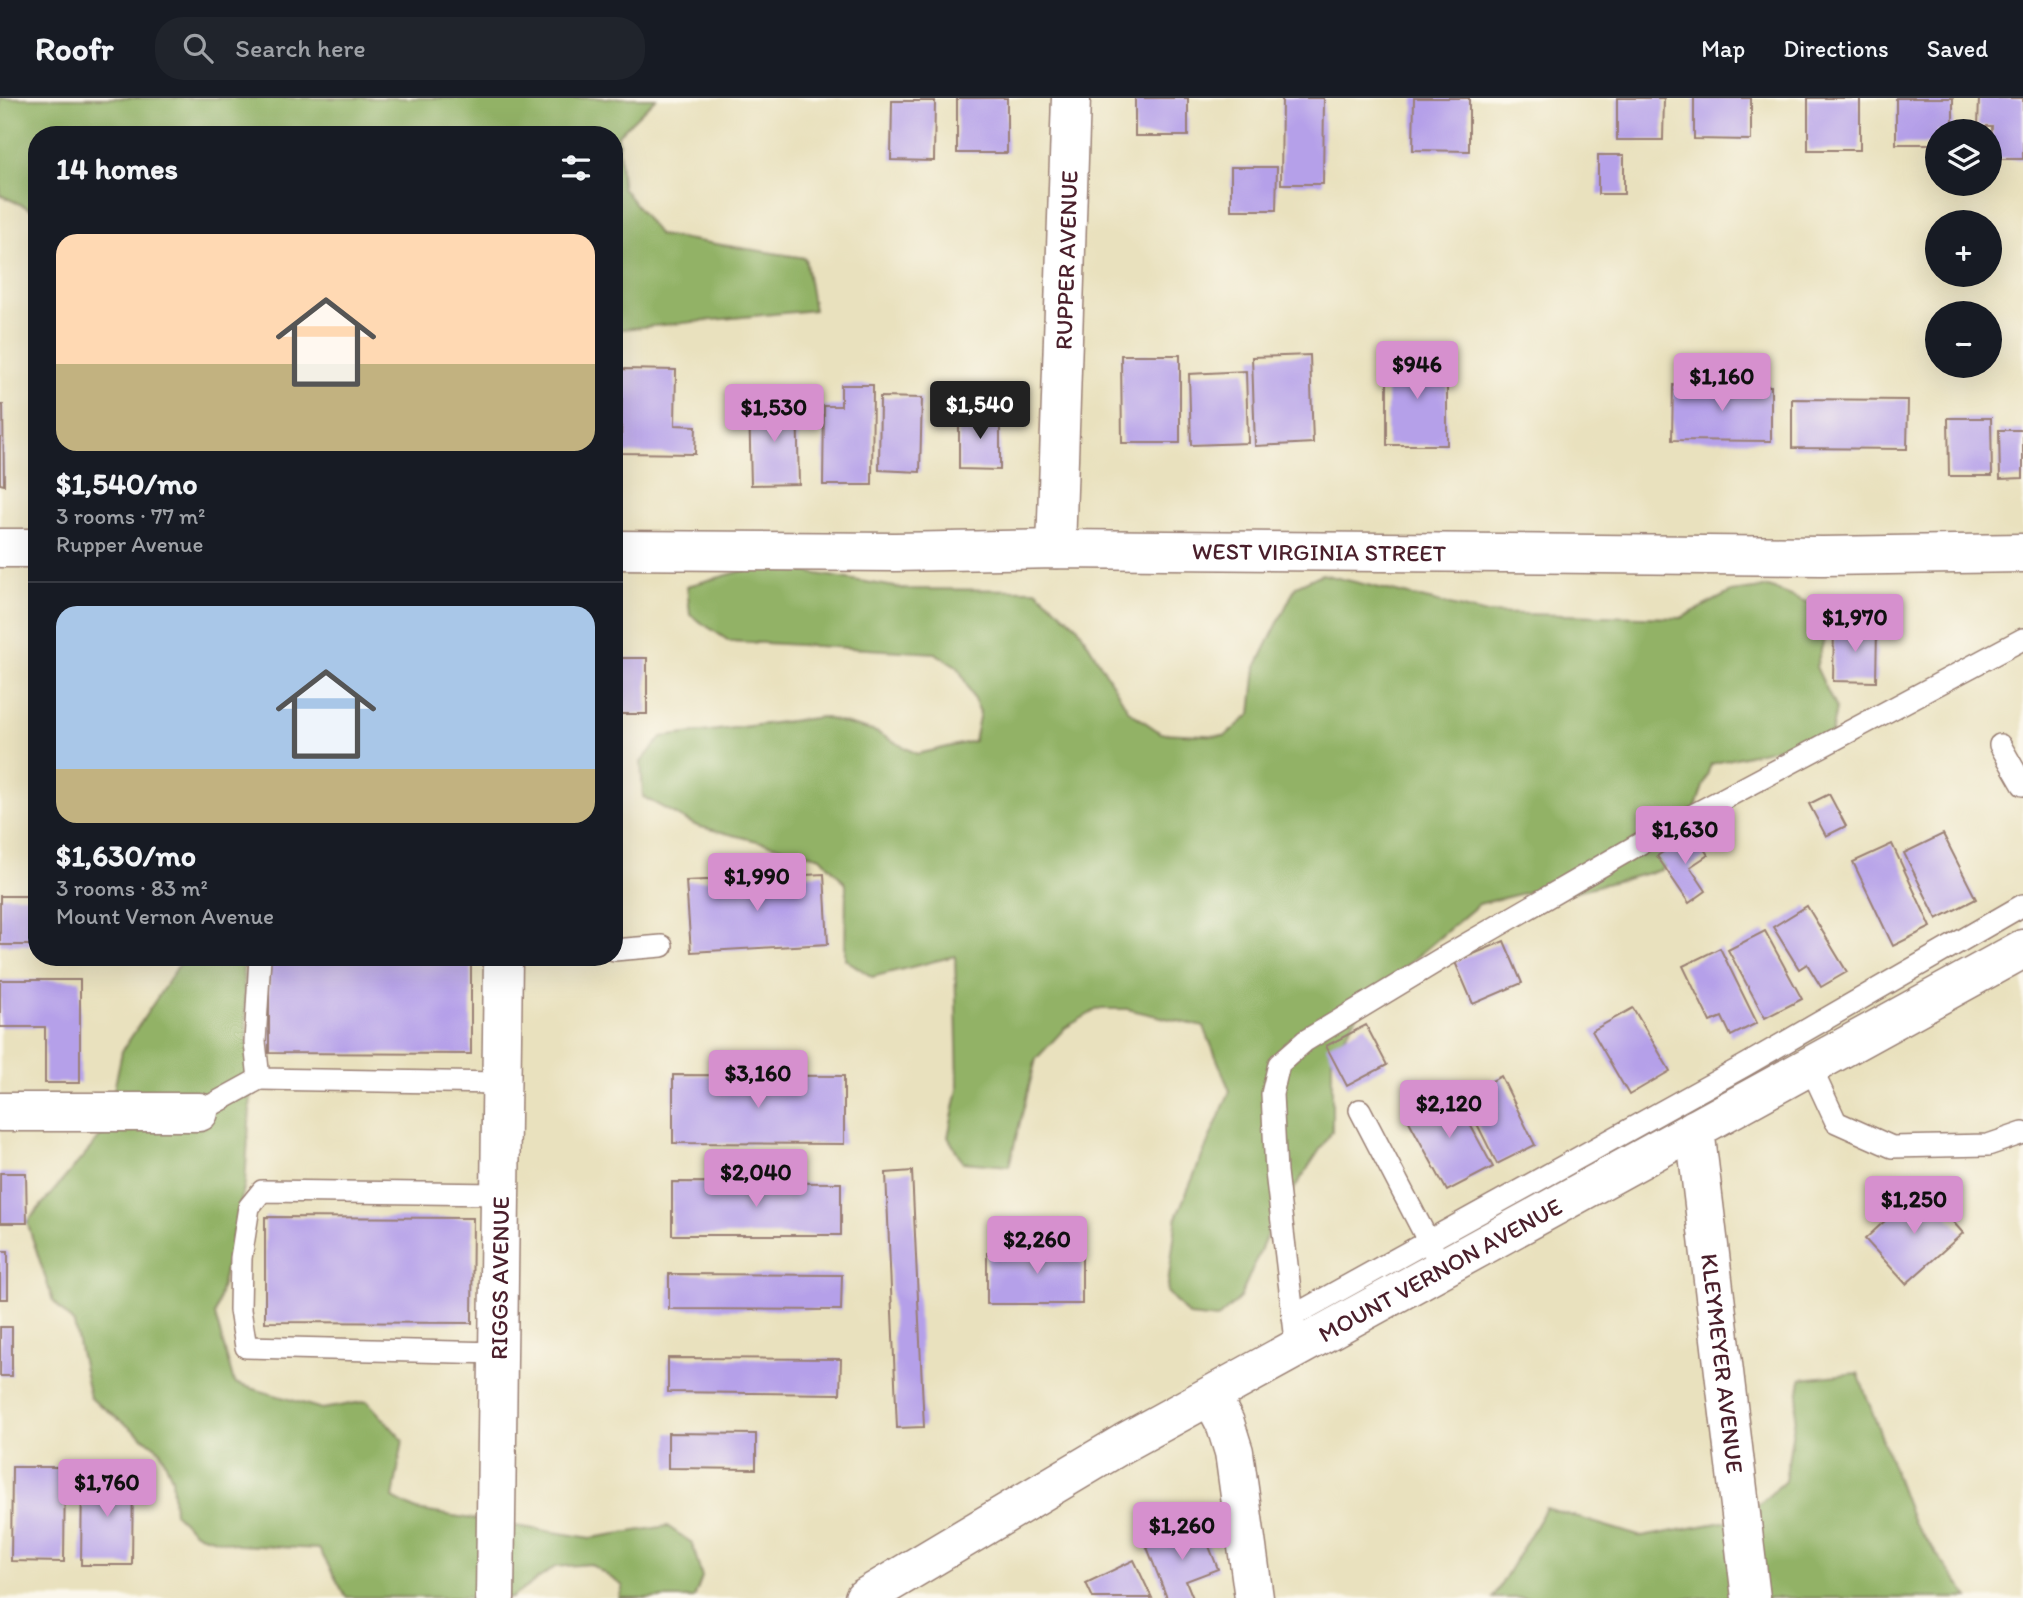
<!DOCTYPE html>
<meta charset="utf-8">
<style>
body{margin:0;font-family:Itim,sans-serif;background:#20242c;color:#f1f3f6;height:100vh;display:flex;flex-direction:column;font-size:26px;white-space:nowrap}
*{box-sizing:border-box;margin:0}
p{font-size:23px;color:#9ea1a6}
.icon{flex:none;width:38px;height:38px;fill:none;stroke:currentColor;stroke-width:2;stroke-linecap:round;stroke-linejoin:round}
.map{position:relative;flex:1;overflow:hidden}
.details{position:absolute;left:28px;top:28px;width:595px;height:840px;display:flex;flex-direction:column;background:#171b24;border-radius:28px;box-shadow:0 7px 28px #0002}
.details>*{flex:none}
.buttons{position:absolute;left:1925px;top:21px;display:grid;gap:14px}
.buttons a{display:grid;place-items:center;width:77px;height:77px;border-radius:50%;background:#171b24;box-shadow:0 7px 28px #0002;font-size:35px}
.price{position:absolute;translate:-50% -60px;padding:0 16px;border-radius:7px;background:#d690ce;color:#111;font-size:23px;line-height:46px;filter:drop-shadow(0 2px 4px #0008)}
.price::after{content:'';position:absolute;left:50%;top:42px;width:21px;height:16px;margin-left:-10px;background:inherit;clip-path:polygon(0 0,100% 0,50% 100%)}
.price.current{background:#222;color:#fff}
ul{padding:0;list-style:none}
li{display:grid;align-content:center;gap:14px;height:371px;padding:0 28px}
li+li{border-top:2px solid #363941}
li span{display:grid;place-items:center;height:217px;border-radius:21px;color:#555}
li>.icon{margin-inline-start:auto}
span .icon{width:126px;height:126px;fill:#fffc;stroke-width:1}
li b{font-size:30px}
h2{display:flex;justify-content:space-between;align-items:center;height:84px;padding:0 28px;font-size:30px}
header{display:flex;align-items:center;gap:42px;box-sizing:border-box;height:98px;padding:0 35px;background:#171b24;border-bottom:2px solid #363941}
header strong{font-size:33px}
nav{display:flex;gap:38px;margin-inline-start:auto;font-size:24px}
.search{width:490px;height:63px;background:#20242c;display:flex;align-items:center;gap:18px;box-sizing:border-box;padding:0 24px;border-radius:28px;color:#9ea1a6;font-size:26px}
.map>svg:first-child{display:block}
.forest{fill:#92b266;stroke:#6e6848;stroke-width:2}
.building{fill:#b5a0e9}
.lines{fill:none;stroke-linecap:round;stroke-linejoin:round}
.service-casing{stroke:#9a8074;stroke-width:24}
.minor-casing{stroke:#9a8074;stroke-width:41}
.secondary-casing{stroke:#9a8074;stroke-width:41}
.service{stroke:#fff;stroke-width:21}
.minor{stroke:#fff;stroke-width:38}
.secondary{stroke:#fff;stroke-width:38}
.labels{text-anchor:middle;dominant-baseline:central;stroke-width:5;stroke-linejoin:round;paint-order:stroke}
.street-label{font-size:24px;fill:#4a1f2b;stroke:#fbf7ec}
</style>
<header>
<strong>Roofr</strong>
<div class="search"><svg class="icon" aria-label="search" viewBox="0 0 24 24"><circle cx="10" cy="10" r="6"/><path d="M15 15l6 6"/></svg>Search here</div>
<nav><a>Map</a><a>Directions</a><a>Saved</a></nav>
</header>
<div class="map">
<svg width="2023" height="1500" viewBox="0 0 2023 1500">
<rect width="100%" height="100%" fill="#fbf7ec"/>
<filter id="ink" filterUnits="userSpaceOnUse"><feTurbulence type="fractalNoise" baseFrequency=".0143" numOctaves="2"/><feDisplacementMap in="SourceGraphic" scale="14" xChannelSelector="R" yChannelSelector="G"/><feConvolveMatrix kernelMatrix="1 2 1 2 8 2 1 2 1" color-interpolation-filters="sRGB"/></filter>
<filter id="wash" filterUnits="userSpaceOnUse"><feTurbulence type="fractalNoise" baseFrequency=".00686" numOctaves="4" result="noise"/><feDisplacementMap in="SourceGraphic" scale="28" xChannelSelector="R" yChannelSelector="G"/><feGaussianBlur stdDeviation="1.57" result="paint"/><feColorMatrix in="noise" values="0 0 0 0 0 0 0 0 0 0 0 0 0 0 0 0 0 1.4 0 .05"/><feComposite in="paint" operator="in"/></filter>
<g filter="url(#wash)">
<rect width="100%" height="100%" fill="#e9e1be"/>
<!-- forest -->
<g class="forest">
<path d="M0,0H656L618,37L622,89L659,137L805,160L814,212L614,232V37H37V114L0,97Z"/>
<path d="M764,467L907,491L1036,492L1078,529L1129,613L1161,635L1225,638L1251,616L1256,569L1296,488L1322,476L1483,515L1681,520L1731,494L1769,489L1814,507L1827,531L1816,569L1836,611L1831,637L1711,666L1681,751L1661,772L1561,797L1532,793L1479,806L1367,901L1332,960V1033L1272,1125L1240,1200L1217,1221L1189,1218L1167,1194L1177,1117L1230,993L1204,929L1127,911H1098L1065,930L1036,961L1009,1068L963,1064L948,1039L958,991L955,858L872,879L845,861L846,786L821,759L697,728L643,699L641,664L662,639L822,619L876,634L917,656L974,643L980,614L958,569L935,555L729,543L690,517L687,488Z"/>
<path d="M184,859H242L251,996L245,1085L215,1217L234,1285L322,1311L367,1303L403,1342L393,1400L416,1412L591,1440L667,1428L692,1445L702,1479L694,1500H619L623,1488L590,1466L555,1469L511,1500L346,1499L319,1451L238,1447L195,1435L174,1415L172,1380L160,1352L90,1300L74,1226L53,1203L27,1124L106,1032L122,953Z"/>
<path d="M1858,1275L1913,1424L1969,1500H1493L1546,1410L1642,1439L1744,1420L1785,1383L1801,1281Z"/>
</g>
<g id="blocks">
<!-- building -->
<g class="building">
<rect x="957" y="0" width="50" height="55"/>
<rect x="1135" y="0" width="53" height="38"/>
<path d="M1282,0H1324L1323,86H1281Z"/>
<path d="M1414,0H1469V53L1413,52Z"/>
<path d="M1617,0H1664L1663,42H1617Z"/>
<path d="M1694,0H1751V42L1694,41Z"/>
<rect x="1808" y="0" width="52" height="52"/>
<path d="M1896,0H1953V33H1937V46H1896Z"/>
<path d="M1992,0H2023V61H1991L1992,28H1978L1979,1Z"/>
<path d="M892,3H935L934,63L891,62Z"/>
<rect x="1598" y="57" width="26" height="39"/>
<path d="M1231,69H1277L1276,112H1231Z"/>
<path d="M1121,257H1180V345H1122Z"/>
<path d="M1310,257L1313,345L1255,348L1252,259Z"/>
<rect x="1387" y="259" width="60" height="88"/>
<path d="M622,271L676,272L675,327L696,328L695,356L621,355Z"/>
<path d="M1246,273L1248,345L1191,347L1189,276Z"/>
<path d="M841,287H873L872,387H823L824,308H841Z"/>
<path d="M1673,287L1771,288V343L1672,342Z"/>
<path d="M880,299L922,300L920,374L879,372Z"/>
<path d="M1792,301L1908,302L1907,351L1792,350Z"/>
<path d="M797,306L799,386L751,387L749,307Z"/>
<path d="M0,307H3L4,387L0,386Z"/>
<path d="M959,315H1000V372L959,371Z"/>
<path d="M1948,320H1991L1992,378H1949Z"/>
<path d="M1999,332H2023V380L2000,381Z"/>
<path d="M1834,529L1877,530L1876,584L1833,583Z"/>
<rect x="614" y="560" width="33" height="56"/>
<path d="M1829,696L1846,728L1826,738L1809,706Z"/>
<path d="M1693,735L1708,757L1690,769L1706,793L1689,805L1657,758Z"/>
<path d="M1943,736L1976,801L1937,821L1904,755Z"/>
<path d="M1892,746L1931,829L1893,848L1853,764Z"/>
<path d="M824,776L828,846L691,854L686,783Z"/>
<rect x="0" y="798" width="37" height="49"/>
<path d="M1807,808L1847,874L1821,889L1807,866L1799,871L1773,829Z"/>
<path d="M1765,833L1802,901L1765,920L1728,852Z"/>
<path d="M1504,843L1522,885L1473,906L1455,864Z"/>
<path d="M1720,850L1757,925L1731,938L1722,919L1710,924L1683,868Z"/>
<path d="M269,859H471V956L269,955Z"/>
<path d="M0,882H80V985H45V929H0Z"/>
<path d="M1633,910L1670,973L1629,997L1592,933Z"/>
<path d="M1366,927L1387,967L1347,988L1326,948Z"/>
<path d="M673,977L844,978V1046L673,1045Z"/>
<path d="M1501,978L1535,1047L1497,1066L1463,998Z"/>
<path d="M1451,991L1493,1069L1447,1093L1405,1016Z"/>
<path d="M912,1073L924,1329L897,1330L886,1075Z"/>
<path d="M0,1075H26L27,1125H0Z"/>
<path d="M672,1084L841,1085V1137H672Z"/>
<path d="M1922,1089L1963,1135L1906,1186L1865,1141Z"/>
<path d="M265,1119L473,1120L472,1225L265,1224Z"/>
<path d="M1048,1141H1082V1206H987V1155H1048Z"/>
<rect x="0" y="1153" width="8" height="48"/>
<path d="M669,1176L842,1177L841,1212L669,1211Z"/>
<rect x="0" y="1229" width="12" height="49"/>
<path d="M668,1260L841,1261L840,1296L668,1294Z"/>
<path d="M668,1335L756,1336V1371L668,1370Z"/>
<path d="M12,1369H65L64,1464L11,1463Z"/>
<path d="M82,1375H133L132,1467H81Z"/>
<path d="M1201,1428L1218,1471L1186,1483L1193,1500H1167L1147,1449Z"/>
<path d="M1134,1462L1152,1500H1093L1086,1485Z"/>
</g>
</g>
</g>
<g filter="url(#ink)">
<use href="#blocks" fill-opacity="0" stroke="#9a8074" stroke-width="2"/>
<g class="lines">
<!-- service casing -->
<g class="service-casing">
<g id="service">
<path d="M2000,647L2023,687"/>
<path d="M614,852L662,848"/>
<path d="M260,859L255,944L259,981L501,985"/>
<path d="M1810,968L1836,1024L1892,1049L1988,1047L2023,1035"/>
<path d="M1360,1012L1435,1156"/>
<path d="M199,1014L259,981"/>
<path d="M1293,1218L1744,968L2023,807"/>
<path d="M1297,1251L1276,1074L1272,996L1279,966L1305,943L1439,862L1648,741L2023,541"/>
<path d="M498,1255L246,1249L240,1212L241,1160L249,1109L262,1093L499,1096"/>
</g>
</g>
<!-- minor casing -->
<g class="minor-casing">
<g id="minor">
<path d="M0,450H37"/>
<path id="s1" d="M1056,451L1071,0"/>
<path id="s2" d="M614,452L895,454L1056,451L1822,458L2023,455"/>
<path d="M0,1014H199"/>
<path id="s3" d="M1695,1031L1751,1500"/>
<path d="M1211,1298L1225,1325L1234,1354L1254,1500"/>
<path id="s4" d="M495,1500L503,859"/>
</g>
</g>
<!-- secondary casing -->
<g class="secondary-casing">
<g id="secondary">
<path id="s5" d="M864,1500L1124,1345L2023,851"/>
</g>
</g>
<!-- service -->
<use href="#service" class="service"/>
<!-- minor -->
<use href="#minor" class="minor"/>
<!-- secondary -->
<use href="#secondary" class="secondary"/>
</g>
</g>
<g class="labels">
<!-- street labels -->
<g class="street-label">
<text stroke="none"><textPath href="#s1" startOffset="289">RUPPER AVENUE</textPath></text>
<text stroke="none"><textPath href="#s2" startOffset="705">WEST VIRGINIA STREET</textPath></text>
<text stroke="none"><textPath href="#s5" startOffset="663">MOUNT VERNON AVENUE</textPath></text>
<text stroke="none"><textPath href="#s4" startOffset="320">RIGGS AVENUE</textPath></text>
<text stroke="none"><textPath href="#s3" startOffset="236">KLEYMEYER AVENUE</textPath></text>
</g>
</g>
</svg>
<div class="buttons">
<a><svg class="icon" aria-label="layers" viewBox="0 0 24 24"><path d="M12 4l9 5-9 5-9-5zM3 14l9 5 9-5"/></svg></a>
<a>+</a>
<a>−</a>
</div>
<b class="price" style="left:1417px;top:303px">$946</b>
<b class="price" style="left:1722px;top:315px">$1,160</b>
<b class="price current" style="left:980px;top:343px">$1,540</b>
<b class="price" style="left:774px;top:346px">$1,530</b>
<b class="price" style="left:1855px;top:556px">$1,970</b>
<b class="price" style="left:1685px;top:768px">$1,630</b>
<b class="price" style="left:757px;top:815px">$1,990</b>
<b class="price" style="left:758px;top:1012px">$3,160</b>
<b class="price" style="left:1449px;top:1042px">$2,120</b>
<b class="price" style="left:756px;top:1111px">$2,040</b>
<b class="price" style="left:1914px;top:1138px">$1,250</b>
<b class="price" style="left:1037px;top:1178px">$2,260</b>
<b class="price" style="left:107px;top:1421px">$1,760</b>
<b class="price" style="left:1182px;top:1464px">$1,260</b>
<section class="details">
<h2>14 homes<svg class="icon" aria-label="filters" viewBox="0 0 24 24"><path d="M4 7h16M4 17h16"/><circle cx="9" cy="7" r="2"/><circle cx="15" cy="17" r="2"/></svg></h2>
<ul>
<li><span style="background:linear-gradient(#ffd9b3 60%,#c2b280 0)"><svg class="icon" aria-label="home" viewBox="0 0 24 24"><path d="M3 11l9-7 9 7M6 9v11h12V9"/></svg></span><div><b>$1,540/mo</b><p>3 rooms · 77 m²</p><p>Rupper Avenue</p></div></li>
<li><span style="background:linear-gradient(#a9c7e8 75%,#c2b280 0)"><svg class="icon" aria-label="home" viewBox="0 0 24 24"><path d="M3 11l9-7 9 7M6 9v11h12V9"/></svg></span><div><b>$1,630/mo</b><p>3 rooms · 83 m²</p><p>Mount Vernon Avenue</p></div></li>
</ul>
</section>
</div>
